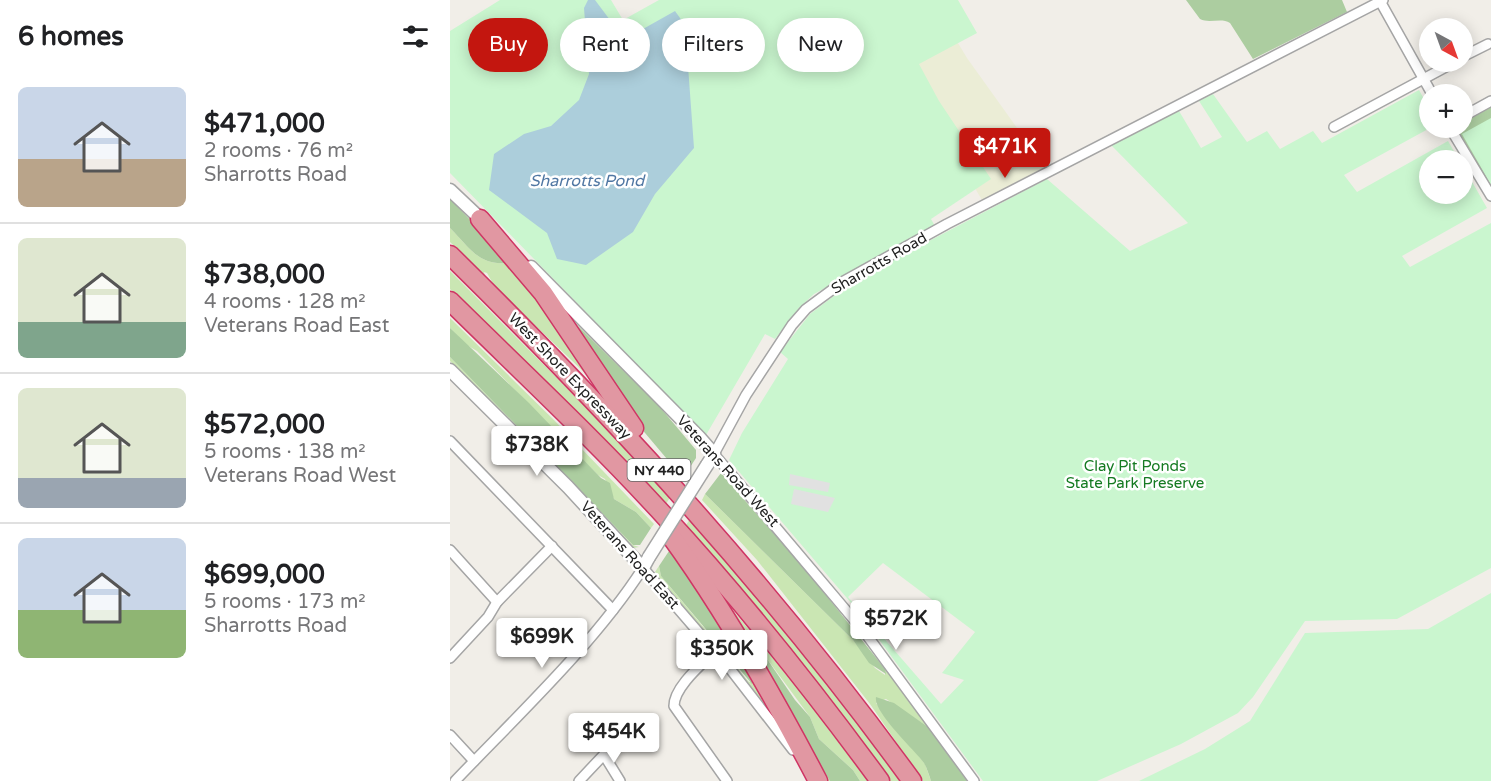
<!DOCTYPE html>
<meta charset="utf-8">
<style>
body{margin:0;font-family:"Varela Round",sans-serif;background:#f6f6f6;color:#202124;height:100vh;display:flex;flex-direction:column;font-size:22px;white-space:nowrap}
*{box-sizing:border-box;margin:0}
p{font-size:20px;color:#757577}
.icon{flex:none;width:33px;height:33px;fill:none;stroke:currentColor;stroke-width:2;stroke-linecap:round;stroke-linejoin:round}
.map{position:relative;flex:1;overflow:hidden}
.details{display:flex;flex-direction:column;background:#fff;width:450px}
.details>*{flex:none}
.guide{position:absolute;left:18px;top:18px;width:570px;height:54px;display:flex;gap:12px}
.needle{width:39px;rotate:139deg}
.controls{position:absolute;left:969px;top:18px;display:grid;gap:12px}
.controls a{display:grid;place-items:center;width:54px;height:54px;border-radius:50%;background:#fff;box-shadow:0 3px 15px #0003;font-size:30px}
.price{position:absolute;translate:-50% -51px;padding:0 14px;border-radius:6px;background:#fff;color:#222;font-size:20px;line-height:39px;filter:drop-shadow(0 2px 3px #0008)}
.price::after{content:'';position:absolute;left:50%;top:36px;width:18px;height:14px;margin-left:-9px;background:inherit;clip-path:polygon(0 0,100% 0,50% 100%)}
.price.on{background:#c3160f;color:#fff}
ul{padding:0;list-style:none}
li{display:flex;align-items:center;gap:18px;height:150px;padding:0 18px}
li+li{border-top:2px solid #e0e0e0}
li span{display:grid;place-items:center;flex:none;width:168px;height:120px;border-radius:9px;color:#555}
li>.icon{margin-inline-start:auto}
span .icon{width:72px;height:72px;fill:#fffc;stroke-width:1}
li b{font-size:26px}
h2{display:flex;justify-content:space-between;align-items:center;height:72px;padding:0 18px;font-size:26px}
.chip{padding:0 21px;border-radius:27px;background:#fff;box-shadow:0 3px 15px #0003;font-size:21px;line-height:54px}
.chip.on{background:#c3160f;color:#fff}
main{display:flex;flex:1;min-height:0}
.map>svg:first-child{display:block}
.farmland{fill:#ebedd6}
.grass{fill:#cae6b3}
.forest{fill:#accda0}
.park{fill:#caf6cf;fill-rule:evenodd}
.parking{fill:#e1e1e1}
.water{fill:#accedb}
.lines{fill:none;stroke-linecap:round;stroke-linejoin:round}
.minor-casing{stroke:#a5a5a5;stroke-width:12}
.tertiary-casing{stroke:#a5a5a5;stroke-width:15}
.motorway-casing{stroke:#cf3564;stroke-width:21}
.minor{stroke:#fff;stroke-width:9}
.tertiary{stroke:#fff;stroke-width:12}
.motorway{stroke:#e197a2;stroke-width:18}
.tertiary-bridge-casing{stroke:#a5a5a5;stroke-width:15;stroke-linecap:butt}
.tertiary-bridge{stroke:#fff;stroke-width:12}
.labels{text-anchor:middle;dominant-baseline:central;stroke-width:5;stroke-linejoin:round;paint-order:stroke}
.shield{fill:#fff;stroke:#646464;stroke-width:1.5}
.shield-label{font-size:14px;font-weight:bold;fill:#212121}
.street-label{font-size:15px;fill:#212121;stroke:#fff}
.park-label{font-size:15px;fill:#147a21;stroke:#fff}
.water-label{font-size:16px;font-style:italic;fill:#5077a3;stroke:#fff}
</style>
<main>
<section class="details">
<h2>6 homes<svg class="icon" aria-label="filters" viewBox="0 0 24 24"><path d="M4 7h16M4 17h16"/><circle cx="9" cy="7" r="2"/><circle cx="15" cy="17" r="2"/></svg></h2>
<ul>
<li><span style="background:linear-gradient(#c9d6e8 60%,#b9a48a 0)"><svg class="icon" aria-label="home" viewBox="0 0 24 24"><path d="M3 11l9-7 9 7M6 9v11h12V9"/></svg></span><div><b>$471,000</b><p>2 rooms · 76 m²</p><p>Sharrotts Road</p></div></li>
<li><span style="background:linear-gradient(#dfe7d0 70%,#7fa58c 0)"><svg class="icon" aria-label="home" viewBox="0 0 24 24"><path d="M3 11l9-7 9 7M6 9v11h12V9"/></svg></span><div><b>$738,000</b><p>4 rooms · 128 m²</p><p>Veterans Road East</p></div></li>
<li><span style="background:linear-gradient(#dfe7d0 75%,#9aa5b1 0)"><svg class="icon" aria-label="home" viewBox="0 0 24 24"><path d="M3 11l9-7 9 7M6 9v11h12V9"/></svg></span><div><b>$572,000</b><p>5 rooms · 138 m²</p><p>Veterans Road West</p></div></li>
<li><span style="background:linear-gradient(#c9d6e8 60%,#8fb573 0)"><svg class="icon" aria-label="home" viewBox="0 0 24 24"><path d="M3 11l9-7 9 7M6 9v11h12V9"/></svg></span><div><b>$699,000</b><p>5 rooms · 173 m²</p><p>Sharrotts Road</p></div></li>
</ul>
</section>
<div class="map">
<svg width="1041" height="781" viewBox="0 0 1041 781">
<rect width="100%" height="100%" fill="#f1eee8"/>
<!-- farmland -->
<path class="farmland" d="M482,0L517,58L595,167L532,200L486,123L464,74Z"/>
<!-- grass -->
<g class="grass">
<path d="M0,228C22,250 28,266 62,263L140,378L45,287L37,273L34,272L35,276L0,242Z"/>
<path d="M0,271L152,423L221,496L214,507L148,436L0,289Z"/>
<path d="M0,318L104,420L204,524L201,528L186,512L164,499L155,479L148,475L27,351L15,344L0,328Z"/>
<path d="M0,357L183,545L189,547L183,548L0,361Z"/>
<path d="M255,494L403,640L425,668L435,675V669L478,727L436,699L426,703L475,764L481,781H473L420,704L307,560L252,500Z"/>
<path d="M241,517L300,586L454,781H438L235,527Z"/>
<path d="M209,566L211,576L299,682L303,681L320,711L205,572Z"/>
<path d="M261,584L350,691L418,781H410L403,770L369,739L360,717L295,629L293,637L380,781H376Z"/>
</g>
<!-- forest -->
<g class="forest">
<path d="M736,0H892L897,12L803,59L780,23C771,17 760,24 750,19Z"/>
<path d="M1041,106V191L1006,129L1012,128L1014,121Z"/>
<path d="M0,199L62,263C28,266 22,250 0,228Z"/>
<path d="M120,318L209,406L246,450V458L233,478L179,414Z"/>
<path d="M0,328L79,403L151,478L160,483L164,499L186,512L201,528L190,545H183L0,357Z"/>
<path d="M271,473L360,575L435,669L436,674L419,663L403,640L255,494Z"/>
<path d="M221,548L260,605L303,681L302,684L211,576L209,566Z"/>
<path d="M292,628L309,647L345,700L360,717L369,739L403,770L410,781H380L293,637Z"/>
<path d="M426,697L444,703L478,727L517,781H481C479,775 477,768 474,763C464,749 423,712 426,697Z"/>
</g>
<!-- park -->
<g class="park">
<path d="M50,0H161L173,20L209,0H508L527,33L469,64L489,101L541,179L481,219L486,228L364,294L349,308L325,339L315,334L256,435L0,173V31Z"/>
<path d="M969,90L979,108L980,128L894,175L907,192L998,141L1009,160H980V194H1012L1013,166L1037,208L952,256L960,267L1041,223V568L947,619L855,621L803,697L788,713L731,744L647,781H533L408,611L279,460L292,433L338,359L330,352L360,314L405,280L597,179L680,251L738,223L661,145L729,111L751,148L772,137L749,101L763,94L797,142L817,131L830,149L863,131L872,143ZM433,563L525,632L492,673L514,680L491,704L398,597Z"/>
<path d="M1041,118V185L1012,134Z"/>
<path d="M1041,593V781H689L755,749L800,721L855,633L978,629Z"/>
</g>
<!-- parking -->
<g class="parking">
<path d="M340,474L380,483L378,492L339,485Z"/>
<path d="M344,489L385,498L378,512L341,504Z"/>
</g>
<!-- water -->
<path class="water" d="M138,0H145L169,32L193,29L225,11L235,25L244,148L205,194L183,232L136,265L107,259L97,233L39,190L44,154L74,134L101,126L129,100L139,74L134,8Z"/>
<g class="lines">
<!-- minor casing -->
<g class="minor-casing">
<g id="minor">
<path d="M930,1L982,94"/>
<path d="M1012,57L1038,44"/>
<path d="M1012,117L1041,101"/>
<path d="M884,127L1005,62"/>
<path d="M1000,128L1041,196"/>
<path d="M0,441L163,610"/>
<path d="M0,550L47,602"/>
<path d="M265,651C252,664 224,687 224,706L277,781"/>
<path d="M0,658L38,617L47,602L102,546"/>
<path d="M0,735L24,761"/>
<path d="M154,755L170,781"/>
<path d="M5,781C67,716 145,643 193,568L281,670L343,750"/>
<path d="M129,781L180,727"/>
<path d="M524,781L416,634L264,454L296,395L342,325L356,309L394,281L497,224L933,0"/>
</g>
</g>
<!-- tertiary casing -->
<g class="tertiary-casing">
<g id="tertiary">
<path d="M0,190L36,224"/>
<path d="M81,267L249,437L264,454L257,465"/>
<path d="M0,370L118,487L193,568L199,557"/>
</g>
</g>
<!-- motorway casing -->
<g class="motorway-casing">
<g id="motorway">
<path d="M30,219L93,293L184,428"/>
<path d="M0,255C167,419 324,591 462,781"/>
<path d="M0,301C70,370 143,438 209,510C288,595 361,687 430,781"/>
<path d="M220,535C276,612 324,697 368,781"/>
</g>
</g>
<!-- minor -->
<use href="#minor" class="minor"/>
<!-- tertiary -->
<use href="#tertiary" class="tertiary"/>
<!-- motorway -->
<use href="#motorway" class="motorway"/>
<!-- tertiary-bridge casing -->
<g class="tertiary-bridge-casing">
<path id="tertiary-bridge" d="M199,557L257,465"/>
</g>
<!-- tertiary-bridge -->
<use href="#tertiary-bridge" class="tertiary-bridge"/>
</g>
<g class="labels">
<!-- shield labels -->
<rect class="shield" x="177.5" y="459" width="63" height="22" rx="4.5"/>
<g class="shield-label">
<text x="209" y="470">NY 440</text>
</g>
<!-- street labels -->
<g class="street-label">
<text transform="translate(429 263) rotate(-30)">Sharrotts Road</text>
<text transform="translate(120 376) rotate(46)">West Shore Expressway</text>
<text transform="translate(278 471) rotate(48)">Veterans Road West</text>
<text transform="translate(180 555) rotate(48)">Veterans Road East</text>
</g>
<!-- park labels -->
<g class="park-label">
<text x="685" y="466">Clay Pit Ponds<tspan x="685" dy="17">State Park Preserve</tspan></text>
</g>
<!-- water labels -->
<g class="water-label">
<text x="137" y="181">Sharrotts Pond</text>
</g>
</g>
</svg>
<div class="controls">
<a><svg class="needle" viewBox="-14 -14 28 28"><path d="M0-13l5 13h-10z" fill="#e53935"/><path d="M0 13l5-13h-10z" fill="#757577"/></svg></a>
<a>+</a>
<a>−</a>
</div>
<b class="price on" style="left:555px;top:179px">$471K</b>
<b class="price" style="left:87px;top:477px">$738K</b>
<b class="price" style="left:446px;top:651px">$572K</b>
<b class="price" style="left:92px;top:669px">$699K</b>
<b class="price" style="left:272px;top:681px">$350K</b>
<b class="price" style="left:164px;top:764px">$454K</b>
<div class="guide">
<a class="chip on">Buy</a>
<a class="chip">Rent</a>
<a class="chip">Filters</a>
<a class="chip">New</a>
</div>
</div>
</main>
